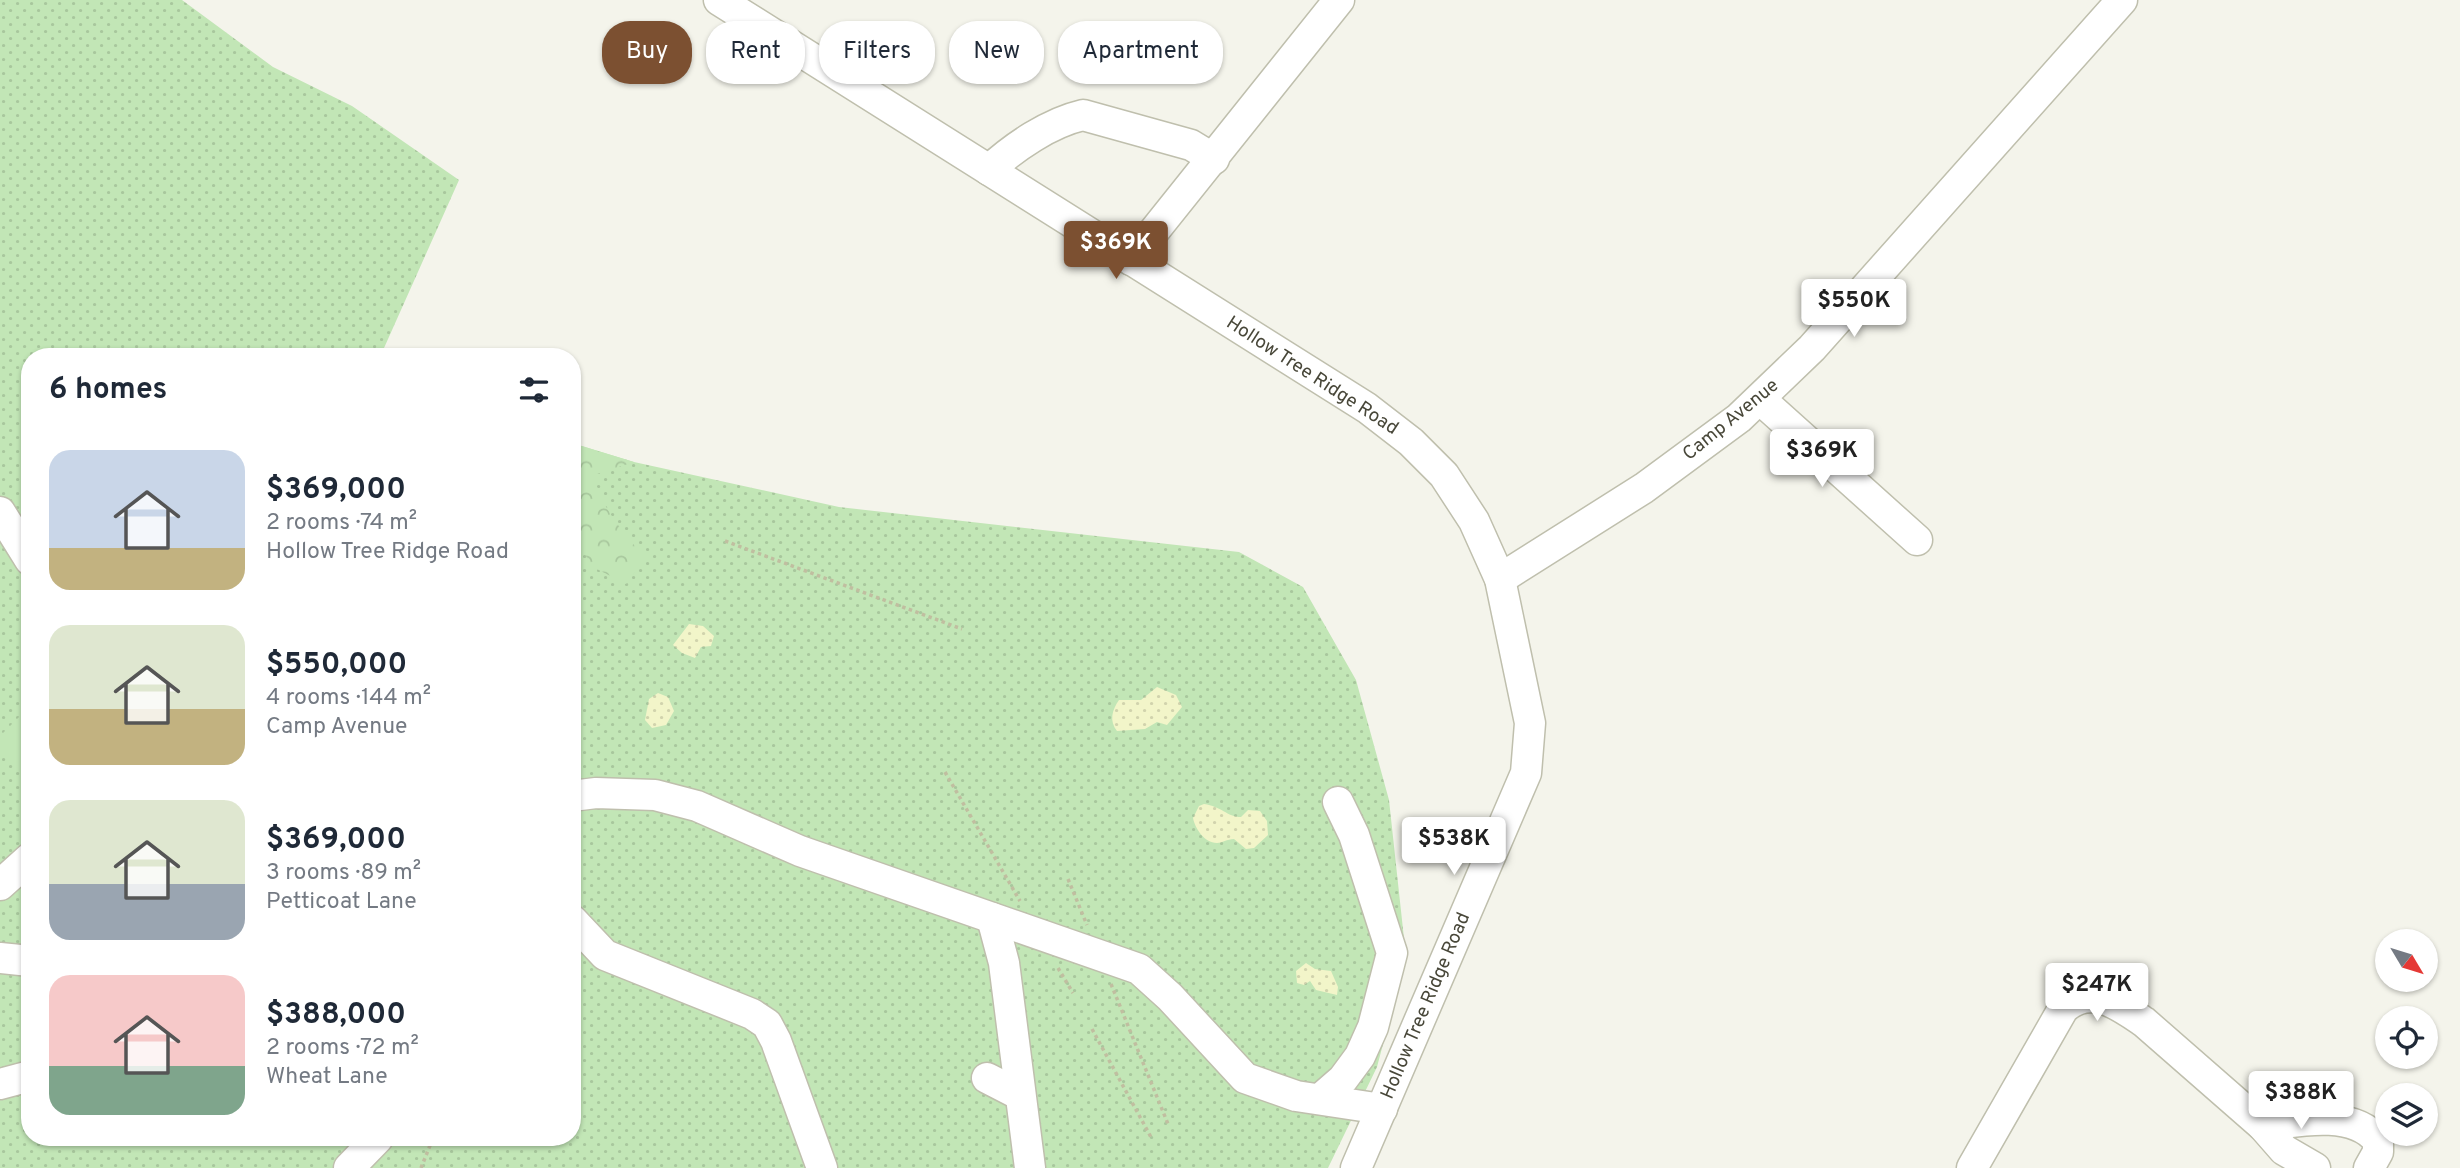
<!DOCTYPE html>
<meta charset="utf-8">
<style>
body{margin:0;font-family:Overpass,sans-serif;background:#f2f2f3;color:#1f2937;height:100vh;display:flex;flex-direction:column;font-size:26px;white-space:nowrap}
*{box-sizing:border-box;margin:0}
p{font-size:23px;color:#747a83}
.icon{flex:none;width:38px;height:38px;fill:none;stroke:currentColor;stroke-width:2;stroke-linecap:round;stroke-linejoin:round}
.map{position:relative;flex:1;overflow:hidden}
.details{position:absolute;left:21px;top:348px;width:560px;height:798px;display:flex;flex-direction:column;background:#fff;border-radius:28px;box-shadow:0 2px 5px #0004}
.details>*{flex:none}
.guide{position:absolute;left:602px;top:21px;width:665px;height:63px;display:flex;gap:14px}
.needle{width:46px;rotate:128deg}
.controls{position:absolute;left:2375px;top:929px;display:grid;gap:14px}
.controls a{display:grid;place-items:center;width:63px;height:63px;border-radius:50%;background:#fff;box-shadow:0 2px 5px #0004;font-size:35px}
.price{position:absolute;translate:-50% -60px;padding:0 16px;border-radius:7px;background:#fff;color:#222;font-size:23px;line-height:46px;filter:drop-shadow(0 2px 4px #0008)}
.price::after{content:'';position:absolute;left:50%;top:42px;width:21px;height:16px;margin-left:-10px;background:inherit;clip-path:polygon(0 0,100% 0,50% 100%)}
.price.selected{background:#7c5031;color:#fff}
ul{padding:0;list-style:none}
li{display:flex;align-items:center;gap:21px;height:175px;padding:0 28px}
li span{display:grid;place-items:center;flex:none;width:196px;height:140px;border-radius:21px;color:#555}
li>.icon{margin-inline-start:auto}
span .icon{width:84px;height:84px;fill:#fffc;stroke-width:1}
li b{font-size:30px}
h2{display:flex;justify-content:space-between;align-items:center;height:84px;padding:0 28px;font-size:30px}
.tag{padding:0 24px;border-radius:28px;background:#fff;box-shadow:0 2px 5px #0004;font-size:24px;line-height:63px}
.tag.selected{background:#7c5031;color:#fff}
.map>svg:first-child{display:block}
.grass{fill:url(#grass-dots)}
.forest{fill:url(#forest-crowns)}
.sand{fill:url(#sand-dots)}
.garden{fill:#c2e6b6}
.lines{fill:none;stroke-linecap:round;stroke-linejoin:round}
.minor-casing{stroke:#bfbfad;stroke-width:33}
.path{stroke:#c0bea0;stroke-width:3.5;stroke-dasharray:3.5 3.5;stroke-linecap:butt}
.minor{stroke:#fff;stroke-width:30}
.labels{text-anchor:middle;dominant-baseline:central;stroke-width:5;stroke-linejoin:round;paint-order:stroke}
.street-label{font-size:19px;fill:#484739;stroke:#fff}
</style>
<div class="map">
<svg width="2460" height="1168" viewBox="0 0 2460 1168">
<defs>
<pattern id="grass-dots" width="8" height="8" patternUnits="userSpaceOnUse" patternTransform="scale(1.75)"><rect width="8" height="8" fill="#c2e6b6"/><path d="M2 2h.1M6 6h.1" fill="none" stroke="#a8c79d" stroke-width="1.8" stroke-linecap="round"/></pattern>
<pattern id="forest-crowns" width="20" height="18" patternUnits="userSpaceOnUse" patternTransform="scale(1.75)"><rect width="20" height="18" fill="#c2e6b6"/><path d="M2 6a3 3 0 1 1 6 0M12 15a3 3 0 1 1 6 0" fill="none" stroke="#a8c79d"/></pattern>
<pattern id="sand-dots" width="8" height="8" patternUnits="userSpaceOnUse" patternTransform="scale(1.75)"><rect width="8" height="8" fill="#f2f5c9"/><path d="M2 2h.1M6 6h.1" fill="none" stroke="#d1d3ad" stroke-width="1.8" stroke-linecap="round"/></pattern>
</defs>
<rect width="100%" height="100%" fill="#f4f4eb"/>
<!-- grass -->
<path class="grass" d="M0,0H182L273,67L352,106L459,180L380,357H30V1138H572V443L634,462L839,507L1239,552L1303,587L1356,680L1389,800L1406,957L1377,1067L1328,1168H0Z"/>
<!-- forest -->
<path class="forest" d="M572,443L634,462L594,475C600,507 624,533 645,558L626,584L589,565L577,527L572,526Z"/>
<!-- sand -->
<g class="sand">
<path d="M689,624L703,626L714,636L711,646L701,647L695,658L682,653L673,645Z"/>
<path d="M1157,687L1176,695L1182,707L1167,725L1157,722L1145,729L1117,731C1109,721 1112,710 1119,700H1141Z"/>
<path d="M658,693L668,697L674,711L666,725L652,728L645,720L649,699Z"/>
<path d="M1204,804C1221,806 1227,817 1241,817L1248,810L1260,811L1267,821L1268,835L1254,848L1246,849L1234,839C1227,839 1222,843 1217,843C1204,843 1195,828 1193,818L1199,806Z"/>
<path d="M1306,963L1315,969L1331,971L1338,987L1337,995L1316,990L1310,981L1304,985L1297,983L1296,971Z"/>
</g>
<!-- garden -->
<path class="garden" d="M29,707L30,709V782L0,752V736Z"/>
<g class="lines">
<!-- minor casing -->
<g class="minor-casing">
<g id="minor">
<path d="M719,0L1367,408L1411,442L1444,475L1474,521L1500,579L1530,723L1526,773L1356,1168"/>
<path d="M989,170C1014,147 1049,123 1083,115L1191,145L1214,159"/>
<path d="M1131,260L1339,0"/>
<path d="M1761,400L1917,540"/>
<path d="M0,512L30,560"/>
<path d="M1500,579L1644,488L1739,418L1812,348L2122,0"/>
<path d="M572,796L596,793L655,795L697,806L800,851L1139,969L1170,997L1245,1078L1296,1096L1382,1109"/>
<path d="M0,885L30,858"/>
<path d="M992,918L1004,963L1030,1168"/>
<path d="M572,920L605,955L752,1014L767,1024L776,1041L822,1168"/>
<path d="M0,958L30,961"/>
<path d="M987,1078L1020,1095"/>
<path d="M0,1084L30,1076"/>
<path d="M1320,1099L1343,1079L1360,1056L1373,1027L1392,953L1354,835L1338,802"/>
<path d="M2263,1126C2297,1121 2354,1109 2378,1141V1152L2369,1168"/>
<path d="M349,1168L378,1138"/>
<path d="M1972,1168L2063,1009C2090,983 2119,1005 2144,1022L2263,1126L2284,1150L2315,1168"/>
</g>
</g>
<!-- path -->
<g class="path">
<path d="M725,541L962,629"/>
<path d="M945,772L1020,901"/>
<path d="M1068,879L1087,925"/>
<path d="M1058,968L1073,993"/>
<path d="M1111,984L1168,1124"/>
<path d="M1092,1029L1152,1139"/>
<path d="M421,1168L433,1138"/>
</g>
<!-- minor -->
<use href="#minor" class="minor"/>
</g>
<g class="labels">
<!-- street labels -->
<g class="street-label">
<text transform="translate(1312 376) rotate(33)">Hollow Tree Ridge Road</text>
<text transform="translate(1731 420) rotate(-39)">Camp Avenue</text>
<text transform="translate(1426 1006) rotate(-67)">Hollow Tree Ridge Road</text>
</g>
</g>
</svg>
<div class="controls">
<a><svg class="needle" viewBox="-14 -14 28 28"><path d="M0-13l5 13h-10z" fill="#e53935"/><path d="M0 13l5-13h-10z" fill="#747a83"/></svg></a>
<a><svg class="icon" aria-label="locate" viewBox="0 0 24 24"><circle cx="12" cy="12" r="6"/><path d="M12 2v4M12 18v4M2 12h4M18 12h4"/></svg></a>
<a><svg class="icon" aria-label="layers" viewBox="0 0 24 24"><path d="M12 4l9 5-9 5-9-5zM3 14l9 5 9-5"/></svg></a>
</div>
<b class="price selected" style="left:1116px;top:281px">$369K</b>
<b class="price" style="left:1854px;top:339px">$550K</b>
<b class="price" style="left:1822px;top:489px">$369K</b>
<b class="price" style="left:1454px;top:877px">$538K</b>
<b class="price" style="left:2097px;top:1023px">$247K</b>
<b class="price" style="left:2301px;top:1131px">$388K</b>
<div class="guide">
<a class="tag selected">Buy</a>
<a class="tag">Rent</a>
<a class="tag">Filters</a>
<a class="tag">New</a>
<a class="tag">Apartment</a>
</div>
<section class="details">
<h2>6 homes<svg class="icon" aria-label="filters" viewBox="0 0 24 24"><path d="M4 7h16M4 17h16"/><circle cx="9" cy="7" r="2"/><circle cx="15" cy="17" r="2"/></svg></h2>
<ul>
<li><span style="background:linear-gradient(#c9d6e8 70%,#c2b280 0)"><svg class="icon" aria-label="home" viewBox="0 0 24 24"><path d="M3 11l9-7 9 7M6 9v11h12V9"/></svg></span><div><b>$369,000</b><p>2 rooms · 74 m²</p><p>Hollow Tree Ridge Road</p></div></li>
<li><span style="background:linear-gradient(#dfe7d0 60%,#c2b280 0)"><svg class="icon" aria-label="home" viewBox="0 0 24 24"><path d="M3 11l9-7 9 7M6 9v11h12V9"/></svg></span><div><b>$550,000</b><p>4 rooms · 144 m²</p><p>Camp Avenue</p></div></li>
<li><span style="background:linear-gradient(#dfe7d0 60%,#9aa5b1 0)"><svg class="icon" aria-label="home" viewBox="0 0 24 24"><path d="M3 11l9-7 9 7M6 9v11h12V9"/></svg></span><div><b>$369,000</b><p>3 rooms · 89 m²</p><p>Petticoat Lane</p></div></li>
<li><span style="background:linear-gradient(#f6c9c9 65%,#7fa58c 0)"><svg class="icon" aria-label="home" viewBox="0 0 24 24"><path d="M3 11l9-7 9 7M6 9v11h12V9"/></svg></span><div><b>$388,000</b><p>2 rooms · 72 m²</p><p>Wheat Lane</p></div></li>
</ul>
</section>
</div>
